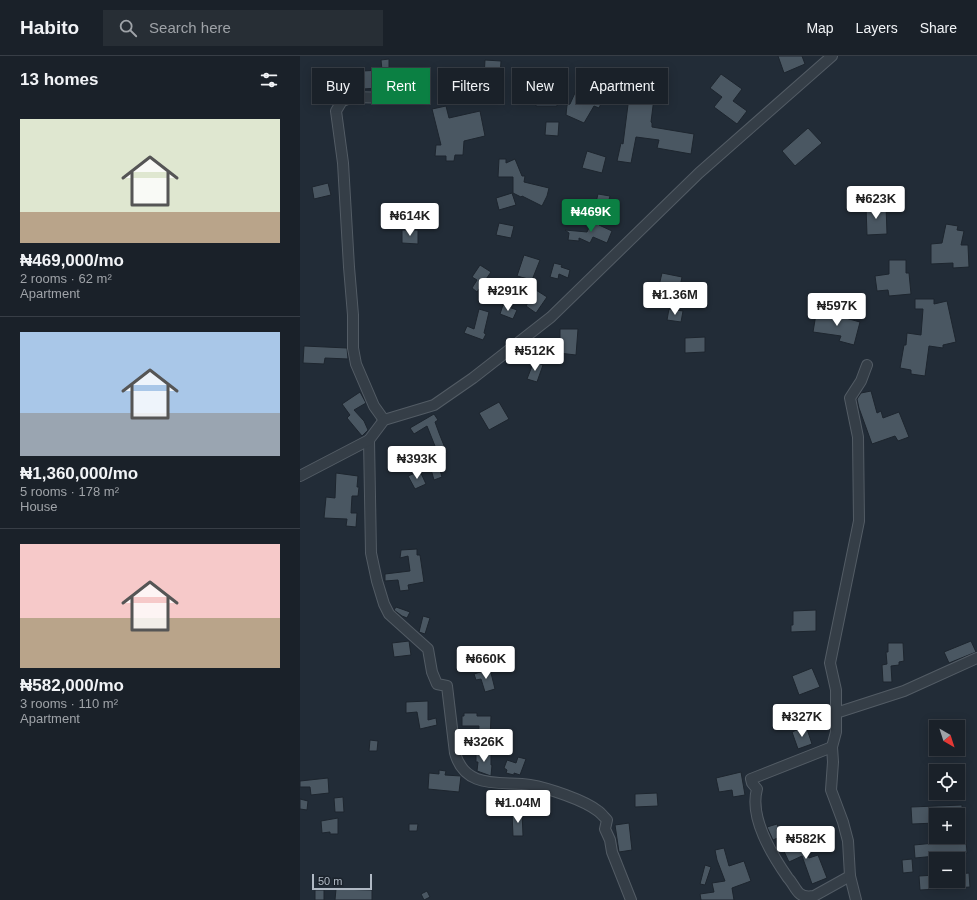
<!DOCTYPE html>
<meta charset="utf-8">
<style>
body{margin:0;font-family:Helvetica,sans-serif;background:#272e35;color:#f1f3f6;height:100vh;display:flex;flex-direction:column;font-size:15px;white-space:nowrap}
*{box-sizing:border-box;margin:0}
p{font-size:13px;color:#9fa3a8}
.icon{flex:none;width:22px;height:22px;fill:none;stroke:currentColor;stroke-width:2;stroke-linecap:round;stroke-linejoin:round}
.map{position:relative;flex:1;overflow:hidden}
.panel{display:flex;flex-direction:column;background:#1a2129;width:300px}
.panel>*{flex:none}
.banner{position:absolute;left:12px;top:12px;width:380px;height:36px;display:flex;gap:8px}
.needle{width:26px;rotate:141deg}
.controls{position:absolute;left:629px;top:664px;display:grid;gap:8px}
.controls a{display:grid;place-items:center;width:36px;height:36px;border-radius:0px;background:#1a2129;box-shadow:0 2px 10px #0003,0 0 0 1px #383e46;font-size:20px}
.scale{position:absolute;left:12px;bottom:10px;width:60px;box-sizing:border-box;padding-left:4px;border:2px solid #b0b9c4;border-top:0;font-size:11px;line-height:14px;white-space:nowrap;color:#b0b9c4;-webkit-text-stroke:3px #1b232c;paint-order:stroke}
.price{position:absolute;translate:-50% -34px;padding:0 9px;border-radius:4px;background:#fff;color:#222;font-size:13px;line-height:26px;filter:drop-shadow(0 1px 2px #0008)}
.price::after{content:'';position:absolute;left:50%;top:24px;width:12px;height:9px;margin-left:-6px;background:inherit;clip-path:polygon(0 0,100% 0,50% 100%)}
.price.on{background:#0b8043;color:#fff}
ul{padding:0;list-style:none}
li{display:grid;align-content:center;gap:8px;height:212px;padding:0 20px}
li+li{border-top:1px solid #383e46}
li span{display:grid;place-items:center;height:124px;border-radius:0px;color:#555}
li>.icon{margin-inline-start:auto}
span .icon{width:72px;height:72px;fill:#fffc;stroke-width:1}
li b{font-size:17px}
h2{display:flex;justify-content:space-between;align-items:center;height:48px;padding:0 20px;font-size:17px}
.chip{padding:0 14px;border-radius:0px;background:#1a2129;box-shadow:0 2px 10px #0003,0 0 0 1px #383e46;font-size:14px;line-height:36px}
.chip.on{background:#0b8043;color:#fff}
header{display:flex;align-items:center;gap:24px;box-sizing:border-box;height:56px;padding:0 20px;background:#1a2129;border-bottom:1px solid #383e46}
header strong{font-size:19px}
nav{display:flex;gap:22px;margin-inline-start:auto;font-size:14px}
.search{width:280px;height:36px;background:#272e35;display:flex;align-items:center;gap:10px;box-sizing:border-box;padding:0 14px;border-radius:0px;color:#9fa3a8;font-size:15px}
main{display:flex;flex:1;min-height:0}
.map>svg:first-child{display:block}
.building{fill:#4a5762;stroke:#1d252e}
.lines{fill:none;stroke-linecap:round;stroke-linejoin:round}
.minor-casing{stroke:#535c65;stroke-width:12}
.minor{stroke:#353e47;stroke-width:10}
</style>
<header>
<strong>Habito</strong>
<div class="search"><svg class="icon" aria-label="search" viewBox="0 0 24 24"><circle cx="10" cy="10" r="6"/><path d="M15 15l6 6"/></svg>Search here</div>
<nav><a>Map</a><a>Layers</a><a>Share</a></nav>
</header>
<main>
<section class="panel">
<h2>13 homes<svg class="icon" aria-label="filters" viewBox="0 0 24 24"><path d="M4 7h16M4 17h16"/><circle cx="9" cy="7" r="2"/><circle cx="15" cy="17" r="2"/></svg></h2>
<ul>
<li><span style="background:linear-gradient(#dfe7d0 75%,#b9a48a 0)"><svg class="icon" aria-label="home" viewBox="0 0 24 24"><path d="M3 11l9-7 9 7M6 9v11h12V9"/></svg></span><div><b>₦469,000/mo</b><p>2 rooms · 62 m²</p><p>Apartment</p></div></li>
<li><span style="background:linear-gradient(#a9c7e8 65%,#9aa5b1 0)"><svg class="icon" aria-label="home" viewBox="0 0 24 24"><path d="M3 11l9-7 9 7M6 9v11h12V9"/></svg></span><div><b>₦1,360,000/mo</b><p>5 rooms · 178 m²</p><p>House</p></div></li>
<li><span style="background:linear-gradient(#f6c9c9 60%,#b9a48a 0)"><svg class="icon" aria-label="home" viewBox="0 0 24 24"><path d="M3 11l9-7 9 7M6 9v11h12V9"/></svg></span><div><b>₦582,000/mo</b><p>3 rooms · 110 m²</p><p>Apartment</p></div></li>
</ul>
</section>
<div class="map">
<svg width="677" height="844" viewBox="0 0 677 844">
<rect width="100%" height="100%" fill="#222c37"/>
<!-- building -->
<g class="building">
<path d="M478,0H502L505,8L484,17Z"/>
<path d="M89,3V16L108,14L111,37L98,38L97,31L63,33L62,15L82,14L81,4Z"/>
<path d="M185,4L201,5L200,21H184Z"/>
<path d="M256,17L257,50H236V18Z"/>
<path d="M421,18L442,33L433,45L447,55L437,68L414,51L422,41L410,32Z"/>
<path d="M331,25L346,29L345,33L360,35L359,43L354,42L351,66L352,67V71L394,78L391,98L357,92L359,84L336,81L331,107L317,105L321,87L323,88Z"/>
<path d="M315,26L325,31L318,47L308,43Z"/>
<path d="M279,28L305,39L299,52L294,50L284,67L266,59L267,49L270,48Z"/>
<path d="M146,50L149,62L180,55L185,80L164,85L163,99H155L154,105H146V100H135L136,89H141L132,53Z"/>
<path d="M246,66H259L258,80L245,79Z"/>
<path d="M508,72L522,87L495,110L482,95Z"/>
<path d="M287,95L306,101L302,117L282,112Z"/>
<path d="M199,103H206V107L215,103L222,120H225L224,126L249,132L247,140L242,150L222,140L221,141L213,137V121H198Z"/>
<path d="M28,127L31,139L14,143L12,131Z"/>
<path d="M212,137L216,149L199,154L196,142Z"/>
<path d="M298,138L310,140L306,154L295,151Z"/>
<path d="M586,149L587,178L567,179L566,150Z"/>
<path d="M293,163L300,166L299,169L312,175L307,187L293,181L290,187L279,182V185L268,184L269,177L265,174L287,176Z"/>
<path d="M199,167L214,170L211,182L196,179Z"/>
<path d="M646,168L658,170L657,174L664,175L661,189H668L669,211L653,212V207L631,208V188L642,187Z"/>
<path d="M102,174H118V188L102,187Z"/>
<path d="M224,199L240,204L232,224L217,220Z"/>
<path d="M589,204H606V217H609L611,238L589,240L588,234L577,235L575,220L589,218Z"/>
<path d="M254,207L262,209L261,211L270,214L268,222L259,218L258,223L250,221Z"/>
<path d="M180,209L191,216L177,236L172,232L177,224L172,221Z"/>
<path d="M362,217L382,221L379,235L376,234L375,241L365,239L366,235L358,234Z"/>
<path d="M236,234L247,241L236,257L226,250Z"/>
<path d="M615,243H634V248L647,245L656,286L643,289V292L629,290L625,320L611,318V314L600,312L604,289H606L607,277L621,279L623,253H615Z"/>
<path d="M203,249L217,254L213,263L200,258Z"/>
<path d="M179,253L189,256L184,277L186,278L183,284L164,277L167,270L174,273Z"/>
<path d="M369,253L383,255L381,266L367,264Z"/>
<path d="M516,258L542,261L560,266L554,289L539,285L541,280L513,276Z"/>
<path d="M260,273H278L276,299L250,296L251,285H260Z"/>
<path d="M405,281V296L385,297V282Z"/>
<path d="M4,290L47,292L48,303L25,302L24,308L3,307Z"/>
<path d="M234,305L243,309L237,326L227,323Z"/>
<path d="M571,335L577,357L581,355L583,362L599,356L609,381L598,385L595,380L572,388L559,352L557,343L561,337Z"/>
<path d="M60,336L66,347L54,354L64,365L68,374L62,380L47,362L50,359L42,348Z"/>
<path d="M199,346L209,363L189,374L179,357Z"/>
<path d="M134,358L138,364L135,366L139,377L147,397L139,400L127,370L114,378L110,372Z"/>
<path d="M136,400L142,421L134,424L128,403Z"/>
<path d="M120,415L126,428L115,433L108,420Z"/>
<path d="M36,417L58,420L57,431H59L58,440H52L51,457H57L56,471L46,470L47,463L24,462L26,441L35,442Z"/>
<path d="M117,493V499H120L124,526L108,529L109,534L100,535L98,524L85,525V518L110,515L108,500L100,502L101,494Z"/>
<path d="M96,551L110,556L107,562L102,560L94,554Z"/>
<path d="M516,554V575L491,576V569H493V555Z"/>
<path d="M123,560L130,562L125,578L119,576Z"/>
<path d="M109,585L111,599L94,601L92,587Z"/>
<path d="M671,585L676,596L649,607L644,596Z"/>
<path d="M588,587H603L604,605L599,606V609L591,610L592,626H583L582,609L587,608L586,596H588Z"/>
<path d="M512,612L520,631L499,639L492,620Z"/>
<path d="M190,613L195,633L185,636L181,623L176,624L174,618Z"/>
<path d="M128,645V664L136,662L137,669L120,673L117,656L106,657V646Z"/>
<rect x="473" y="651" width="13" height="7"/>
<path d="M164,657H177V660H191L190,685L178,684L179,670H162V660H164Z"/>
<path d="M506,670L512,688L498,693L492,676Z"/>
<path d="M70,684L78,685L77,695H69Z"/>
<path d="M191,696V709H192L191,720L177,715L178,706H176V697Z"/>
<path d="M218,701L226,703L220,719L214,717V719L206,717L207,714L204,712L207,704L216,707Z"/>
<path d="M139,714L146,715L145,719L161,720L159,736L128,733L129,717L139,718Z"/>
<path d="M441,716L445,739L433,741L432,734L419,736L416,722Z"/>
<path d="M28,722L29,737L11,739L10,731H0V725Z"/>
<path d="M357,737L358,750L335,751V738Z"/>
<path d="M43,741L44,756H35L34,742Z"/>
<path d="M0,743L8,745L7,754L0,753Z"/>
<path d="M662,749V759H636V767L612,768L611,751Z"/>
<path d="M222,755L223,780H213L212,756Z"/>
<path d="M38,762V778H30V776L22,777L21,765Z"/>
<path d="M329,767L332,794L319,796L315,769Z"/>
<path d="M109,768H118L117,775H109Z"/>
<path d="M477,768L482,780L473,784L467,771Z"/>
<path d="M500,782L509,802L518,799L527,822L512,828L502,800L489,806L482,791Z"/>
<path d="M666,784L667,797L615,802L614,789Z"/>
<path d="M424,792L429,810L444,805L451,825L432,832L434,844H401L400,838L414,836L412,827L425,825L417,804L415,794Z"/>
<path d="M612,803L613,816L603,817L602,804Z"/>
<path d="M405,809L411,811L405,829L400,828Z"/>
<path d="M669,817L670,831L620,834L619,820L636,819V825H658V818Z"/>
<path d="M36,833L72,834V844H35Z"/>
<rect x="15" y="834" width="9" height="10"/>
<path d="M127,835L130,841L124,844L121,838Z"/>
</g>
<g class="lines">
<!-- minor casing -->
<g class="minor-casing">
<g id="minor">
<path d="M84,364L74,350L56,308L53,292V259L49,211L43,107L36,55L42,45L53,41L93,42"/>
<path d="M69,384L71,497L77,525L84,548L89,558L128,593L132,616L137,628L147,630L155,697C165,734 201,725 230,729C248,732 284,744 298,755C301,757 304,761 307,764L305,773L310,784L312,796L331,844"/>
<path d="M0,420L69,384L84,364L134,349L173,322L251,261L399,117L532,0"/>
<path d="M536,657L604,635L677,602"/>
<path d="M532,691L451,723L452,727L457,733C449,762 472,799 488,822C492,826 495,833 499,837C503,841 509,841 514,840L550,820"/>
<path d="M556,844L550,820L548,785L543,766L531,734L533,706L532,691L536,676V634L530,607L559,465L558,381L550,342L561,325L567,309"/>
</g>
</g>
<!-- minor -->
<use href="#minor" class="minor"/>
</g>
</svg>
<div class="controls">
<a><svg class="needle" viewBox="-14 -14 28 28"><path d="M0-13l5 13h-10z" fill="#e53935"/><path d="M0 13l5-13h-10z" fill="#9fa3a8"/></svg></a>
<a><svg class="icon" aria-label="locate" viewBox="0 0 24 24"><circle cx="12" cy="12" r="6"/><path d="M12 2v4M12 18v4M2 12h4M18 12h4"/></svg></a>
<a>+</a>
<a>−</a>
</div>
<div class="scale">50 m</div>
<b class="price" style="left:576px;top:164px">₦623K</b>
<b class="price on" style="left:291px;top:177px">₦469K</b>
<b class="price" style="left:110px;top:181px">₦614K</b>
<b class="price" style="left:208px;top:256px">₦291K</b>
<b class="price" style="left:375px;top:260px">₦1.36M</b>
<b class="price" style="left:537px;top:271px">₦597K</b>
<b class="price" style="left:235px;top:316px">₦512K</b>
<b class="price" style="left:117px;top:424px">₦393K</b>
<b class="price" style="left:186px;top:624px">₦660K</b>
<b class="price" style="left:502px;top:682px">₦327K</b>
<b class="price" style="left:184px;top:707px">₦326K</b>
<b class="price" style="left:218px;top:768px">₦1.04M</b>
<b class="price" style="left:506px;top:804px">₦582K</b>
<div class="banner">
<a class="chip">Buy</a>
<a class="chip on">Rent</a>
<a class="chip">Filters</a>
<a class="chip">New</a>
<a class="chip">Apartment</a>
</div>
</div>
</main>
